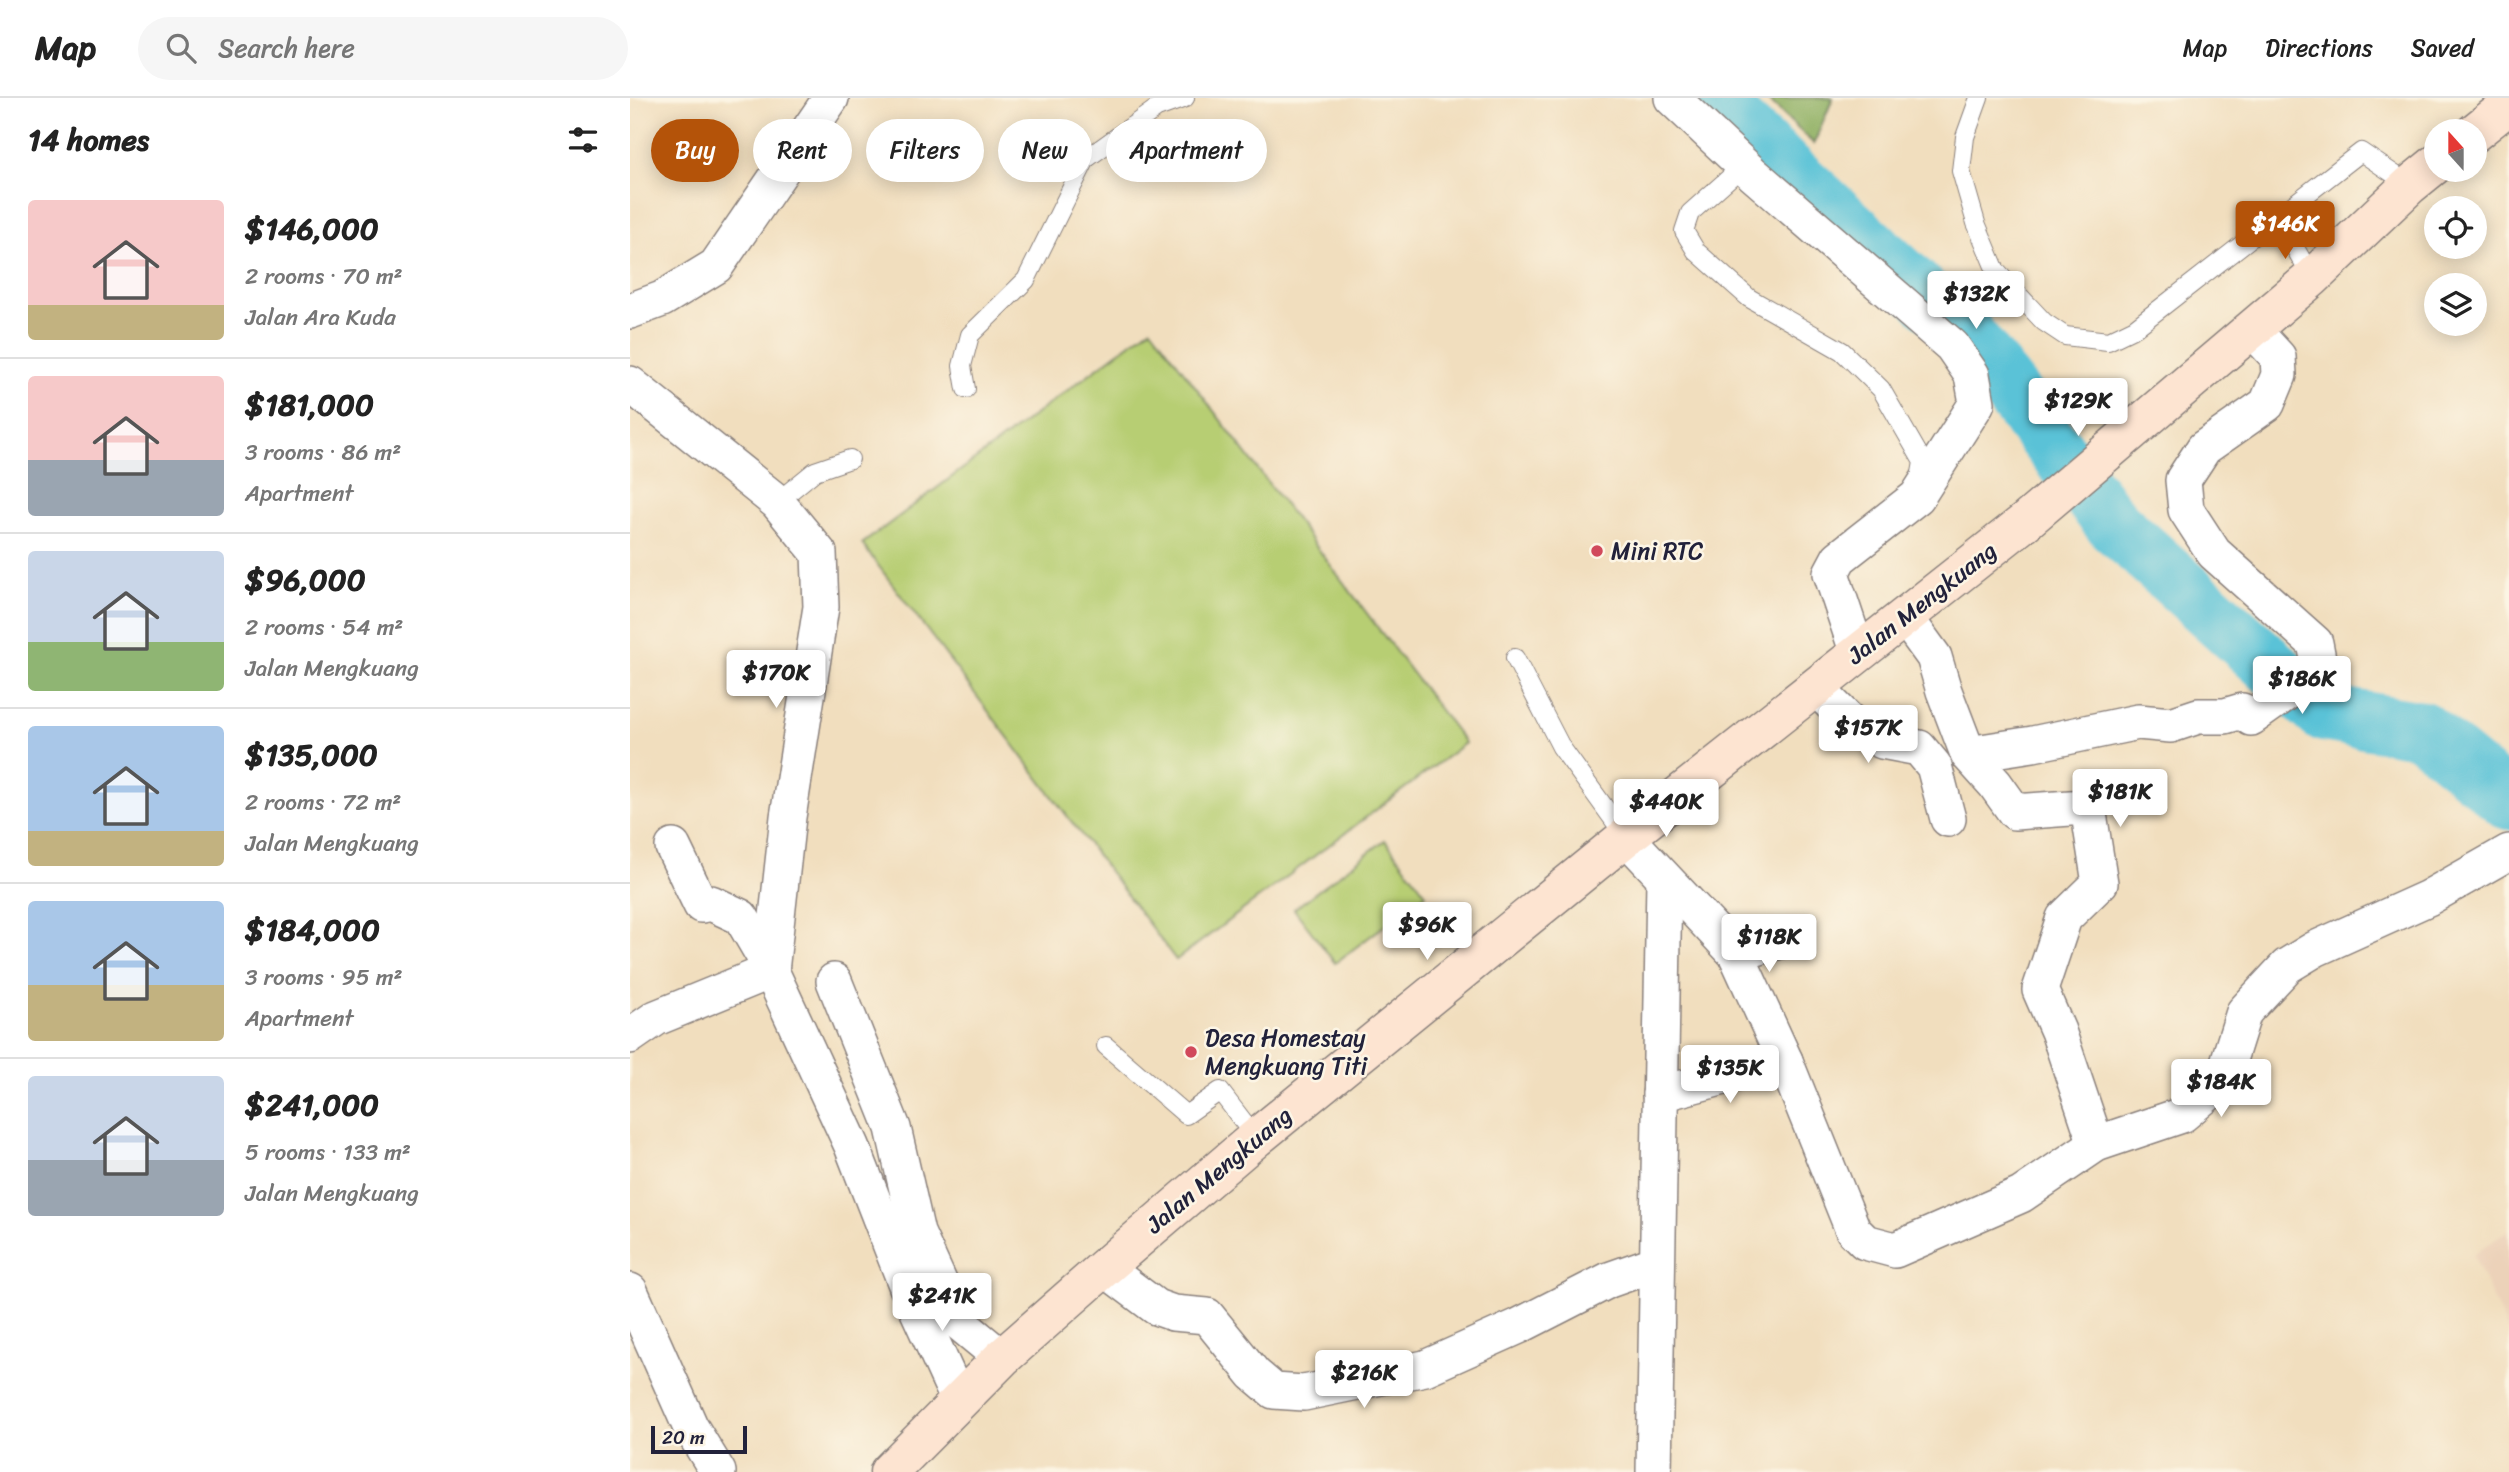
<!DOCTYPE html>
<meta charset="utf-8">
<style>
body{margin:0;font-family:Sriracha,sans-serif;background:#f6f6f6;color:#222;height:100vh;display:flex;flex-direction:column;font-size:26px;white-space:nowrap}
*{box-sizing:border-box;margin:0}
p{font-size:23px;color:#767676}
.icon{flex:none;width:38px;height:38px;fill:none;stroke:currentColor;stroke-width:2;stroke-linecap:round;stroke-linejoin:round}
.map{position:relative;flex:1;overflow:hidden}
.side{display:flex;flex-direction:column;background:#fff;width:630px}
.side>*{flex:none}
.top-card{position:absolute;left:21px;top:21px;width:665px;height:63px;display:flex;gap:14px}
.needle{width:46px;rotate:339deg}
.fabs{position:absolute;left:1794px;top:21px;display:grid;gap:14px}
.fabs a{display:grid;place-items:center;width:63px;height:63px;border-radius:50%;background:#fff;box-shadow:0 4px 18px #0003;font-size:35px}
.scale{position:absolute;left:21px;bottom:18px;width:96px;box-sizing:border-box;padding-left:7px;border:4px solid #22223b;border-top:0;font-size:19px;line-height:24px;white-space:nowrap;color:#22223b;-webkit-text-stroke:5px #fcf5e5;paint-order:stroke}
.price{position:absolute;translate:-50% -60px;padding:0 16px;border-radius:7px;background:#fff;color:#222;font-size:23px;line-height:46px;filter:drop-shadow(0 2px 4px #0008)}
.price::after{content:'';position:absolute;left:50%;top:42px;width:21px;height:16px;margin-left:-10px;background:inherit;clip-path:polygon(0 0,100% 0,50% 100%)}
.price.on{background:#b45309;color:#fff}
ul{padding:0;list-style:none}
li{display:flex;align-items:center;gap:21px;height:175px;padding:0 28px}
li+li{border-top:2px solid #e0e0e0}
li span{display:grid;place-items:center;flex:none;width:196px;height:140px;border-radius:7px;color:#555}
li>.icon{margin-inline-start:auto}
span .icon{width:84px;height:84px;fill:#fffc;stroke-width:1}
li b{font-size:30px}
h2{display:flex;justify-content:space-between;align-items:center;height:84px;padding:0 28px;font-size:30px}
.pill{padding:0 24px;border-radius:32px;background:#fff;box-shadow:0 4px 18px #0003;font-size:24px;line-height:63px}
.pill.on{background:#b45309;color:#fff}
header{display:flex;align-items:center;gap:42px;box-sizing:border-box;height:98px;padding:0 35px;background:#fff;border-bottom:2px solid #e0e0e0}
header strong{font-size:33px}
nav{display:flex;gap:38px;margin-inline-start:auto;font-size:24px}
.search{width:490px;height:63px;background:#f6f6f6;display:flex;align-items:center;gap:18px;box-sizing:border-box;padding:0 24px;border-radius:38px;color:#767676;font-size:26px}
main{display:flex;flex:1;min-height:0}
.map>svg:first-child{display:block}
.built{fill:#ecd2b9}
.green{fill:#b7ce73;stroke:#6c7857;stroke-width:2}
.forest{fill:#91b165;stroke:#5a6a50;stroke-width:2}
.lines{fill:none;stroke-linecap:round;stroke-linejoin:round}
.river{stroke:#5ac2d7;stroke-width:58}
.service-casing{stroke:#8a807c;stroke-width:20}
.minor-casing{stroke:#8a807c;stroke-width:38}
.secondary-casing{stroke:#8a807c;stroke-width:41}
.service{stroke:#fff;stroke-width:18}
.minor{stroke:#fff;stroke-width:35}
.secondary{stroke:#fde4d1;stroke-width:38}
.poi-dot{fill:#d1495b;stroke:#fcf5e5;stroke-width:2.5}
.labels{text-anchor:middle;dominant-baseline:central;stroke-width:5;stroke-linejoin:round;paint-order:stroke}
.poi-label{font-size:24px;fill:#22223b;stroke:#fcf5e5;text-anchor:start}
.street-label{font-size:24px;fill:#22223b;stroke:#fcf5e5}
</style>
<header>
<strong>Map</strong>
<div class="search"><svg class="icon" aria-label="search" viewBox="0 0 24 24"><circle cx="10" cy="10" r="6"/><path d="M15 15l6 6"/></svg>Search here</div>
<nav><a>Map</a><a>Directions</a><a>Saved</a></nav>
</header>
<main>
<section class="side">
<h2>14 homes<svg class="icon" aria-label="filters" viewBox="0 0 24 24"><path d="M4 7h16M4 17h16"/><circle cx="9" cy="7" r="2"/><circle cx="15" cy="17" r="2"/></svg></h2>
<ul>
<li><span style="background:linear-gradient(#f6c9c9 75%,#c2b280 0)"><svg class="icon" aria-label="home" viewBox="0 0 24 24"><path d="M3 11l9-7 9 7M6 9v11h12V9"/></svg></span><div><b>$146,000</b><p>2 rooms · 70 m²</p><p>Jalan Ara Kuda</p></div></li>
<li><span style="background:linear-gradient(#f6c9c9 60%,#9aa5b1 0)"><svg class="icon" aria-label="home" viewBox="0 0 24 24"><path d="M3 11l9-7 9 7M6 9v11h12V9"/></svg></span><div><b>$181,000</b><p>3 rooms · 86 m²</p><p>Apartment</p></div></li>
<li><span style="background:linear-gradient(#c9d6e8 65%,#8fb573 0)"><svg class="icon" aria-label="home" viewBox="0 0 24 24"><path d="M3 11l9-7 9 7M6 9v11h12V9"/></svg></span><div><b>$96,000</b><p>2 rooms · 54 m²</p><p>Jalan Mengkuang</p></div></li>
<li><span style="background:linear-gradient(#a9c7e8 75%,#c2b280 0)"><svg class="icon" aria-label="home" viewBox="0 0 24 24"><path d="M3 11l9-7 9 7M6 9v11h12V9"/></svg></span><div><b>$135,000</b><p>2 rooms · 72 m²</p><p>Jalan Mengkuang</p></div></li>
<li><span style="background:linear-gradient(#a9c7e8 60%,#c2b280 0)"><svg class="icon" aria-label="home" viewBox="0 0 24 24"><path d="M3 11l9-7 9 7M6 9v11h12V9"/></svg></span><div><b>$184,000</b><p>3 rooms · 95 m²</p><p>Apartment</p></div></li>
<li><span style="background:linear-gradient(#c9d6e8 60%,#9aa5b1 0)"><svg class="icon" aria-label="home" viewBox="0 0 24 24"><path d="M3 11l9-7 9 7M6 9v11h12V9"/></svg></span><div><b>$241,000</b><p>5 rooms · 133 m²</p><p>Jalan Mengkuang</p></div></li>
</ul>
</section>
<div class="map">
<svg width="1879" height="1374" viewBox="0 0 1879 1374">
<rect width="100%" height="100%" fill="#fcf5e5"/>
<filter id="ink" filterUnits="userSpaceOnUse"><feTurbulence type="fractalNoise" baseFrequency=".0143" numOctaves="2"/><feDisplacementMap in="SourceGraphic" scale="14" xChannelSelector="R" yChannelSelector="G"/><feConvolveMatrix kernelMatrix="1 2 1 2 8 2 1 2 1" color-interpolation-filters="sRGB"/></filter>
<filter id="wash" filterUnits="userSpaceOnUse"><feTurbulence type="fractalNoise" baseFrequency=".00686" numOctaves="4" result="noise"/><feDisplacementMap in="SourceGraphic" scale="28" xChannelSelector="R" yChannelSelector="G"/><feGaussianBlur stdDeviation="1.57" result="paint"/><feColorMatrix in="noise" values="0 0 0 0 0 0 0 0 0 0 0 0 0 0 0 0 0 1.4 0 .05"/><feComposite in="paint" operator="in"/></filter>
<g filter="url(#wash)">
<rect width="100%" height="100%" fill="#f1debe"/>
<!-- built -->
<path class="built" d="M1879,1132V1235L1843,1157Z"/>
<!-- green -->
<g class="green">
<path d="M521,230L835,645L546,862L232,446Z"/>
<path d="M755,742L796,796L705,865L664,811Z"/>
</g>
<!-- forest -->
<path class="forest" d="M1136,0H1203L1184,46Z"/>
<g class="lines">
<!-- river -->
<path class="river" d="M1079,0L1335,235L1483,426L1693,615L1792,632L1879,703"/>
</g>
</g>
<g filter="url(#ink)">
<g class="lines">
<!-- service casing -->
<g class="service-casing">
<g id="service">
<path d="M1349,0L1335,39L1331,73L1346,125L1366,173L1414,224L1435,238L1478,243L1505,230L1731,54L1780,87"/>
<path d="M1114,67L1060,115L1054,133L1066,153L1119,200L1212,253L1251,291L1293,364L1290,381"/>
<path d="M1647,118L1682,180"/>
<path d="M336,291L332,268L340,237L396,182L456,61L527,10L555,0"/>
<path d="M147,404L185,373L220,361"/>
<path d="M885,560L931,649L996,739"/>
<path d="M476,948L556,1017L590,993L626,1040"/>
</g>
</g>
<!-- minor casing -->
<g class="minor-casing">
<g id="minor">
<path d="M1042,0L1123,76L1322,248L1342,277L1347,305L1287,399L1209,460L1201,475L1228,556"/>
<path d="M0,213L32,201L86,168L201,0"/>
<path d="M0,286L147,404L189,455L191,509L158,719L141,873L26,920L0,938"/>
<path d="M1275,519L1304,559L1314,593L1338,656L1365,686L1385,714L1454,709L1460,722L1470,785L1434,820L1410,892L1428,933L1466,1046"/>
<path d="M1186,590L1225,629L1252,643L1289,650L1304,668L1318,721"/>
<path d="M1338,656L1403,646L1508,624L1541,627L1568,618H1595L1612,613L1621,620L1690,571L1685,545L1584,455L1556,412L1553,382L1574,350L1637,306L1649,277L1648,259L1622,231"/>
<path d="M996,739L1106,856L1155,963L1223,1132L1235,1144L1265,1152L1391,1097L1466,1046L1552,1017L1576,997L1597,968L1614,914L1657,868L1685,851L1798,800L1879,754"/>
<path d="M43,749L71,807L81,805L111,819L135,860L222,1048L277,1189L329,1303"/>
<path d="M1106,856L1156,841"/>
<path d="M204,883L263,1030L287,1135L327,1223L372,1260"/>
<path d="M1030,996L1155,963"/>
<path d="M474,1170L526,1209L543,1215L577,1218L624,1276L644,1293L674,1295L795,1270L889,1228L979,1182L1027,1165"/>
<path d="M0,1193L61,1330L88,1374"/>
<path d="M1024,1374L1034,781"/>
</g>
</g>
<!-- secondary casing -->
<g class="secondary-casing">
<g id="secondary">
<path d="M1844,35L1879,7"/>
<path d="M259,1374L372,1260L474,1170L626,1040L996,739L1396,423L1682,180L1780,87L1806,66"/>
</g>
</g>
<!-- service -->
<use href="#service" class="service"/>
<!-- minor -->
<use href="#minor" class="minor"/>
<!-- secondary -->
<use href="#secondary" class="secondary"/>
</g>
</g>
<!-- markers -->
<g class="poi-dot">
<circle cx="967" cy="453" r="7"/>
<circle cx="561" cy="954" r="7"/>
</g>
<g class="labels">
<!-- poi labels -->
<g class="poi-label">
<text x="981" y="453">Mini RTC</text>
<text x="575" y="940">Desa Homestay<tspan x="575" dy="28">Mengkuang Titi</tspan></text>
</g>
<!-- street labels -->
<g class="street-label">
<text transform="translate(1292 505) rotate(-38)">Jalan Mengkuang</text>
<text transform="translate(589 1072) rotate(-40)">Jalan Mengkuang</text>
</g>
</g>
</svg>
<div class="fabs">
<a><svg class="needle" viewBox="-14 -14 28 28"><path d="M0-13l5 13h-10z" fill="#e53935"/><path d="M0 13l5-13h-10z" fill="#767676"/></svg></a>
<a><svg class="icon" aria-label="locate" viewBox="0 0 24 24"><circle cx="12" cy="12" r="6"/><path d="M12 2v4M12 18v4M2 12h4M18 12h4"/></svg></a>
<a><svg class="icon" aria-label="layers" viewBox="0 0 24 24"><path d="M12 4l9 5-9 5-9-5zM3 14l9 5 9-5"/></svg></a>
</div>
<div class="scale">20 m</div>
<b class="price on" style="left:1655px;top:163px">$146K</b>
<b class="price" style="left:1346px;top:233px">$132K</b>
<b class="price" style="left:1448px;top:340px">$129K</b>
<b class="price" style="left:146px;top:612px">$170K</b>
<b class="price" style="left:1672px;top:618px">$186K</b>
<b class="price" style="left:1238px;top:667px">$157K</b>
<b class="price" style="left:1490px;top:731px">$181K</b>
<b class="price" style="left:1036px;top:741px">$440K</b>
<b class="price" style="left:797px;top:864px">$96K</b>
<b class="price" style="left:1139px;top:876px">$118K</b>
<b class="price" style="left:1100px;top:1007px">$135K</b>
<b class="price" style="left:1591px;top:1021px">$184K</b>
<b class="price" style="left:312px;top:1235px">$241K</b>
<b class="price" style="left:734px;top:1312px">$216K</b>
<div class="top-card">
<a class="pill on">Buy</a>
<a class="pill">Rent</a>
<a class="pill">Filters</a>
<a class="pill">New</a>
<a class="pill">Apartment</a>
</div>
</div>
</main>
